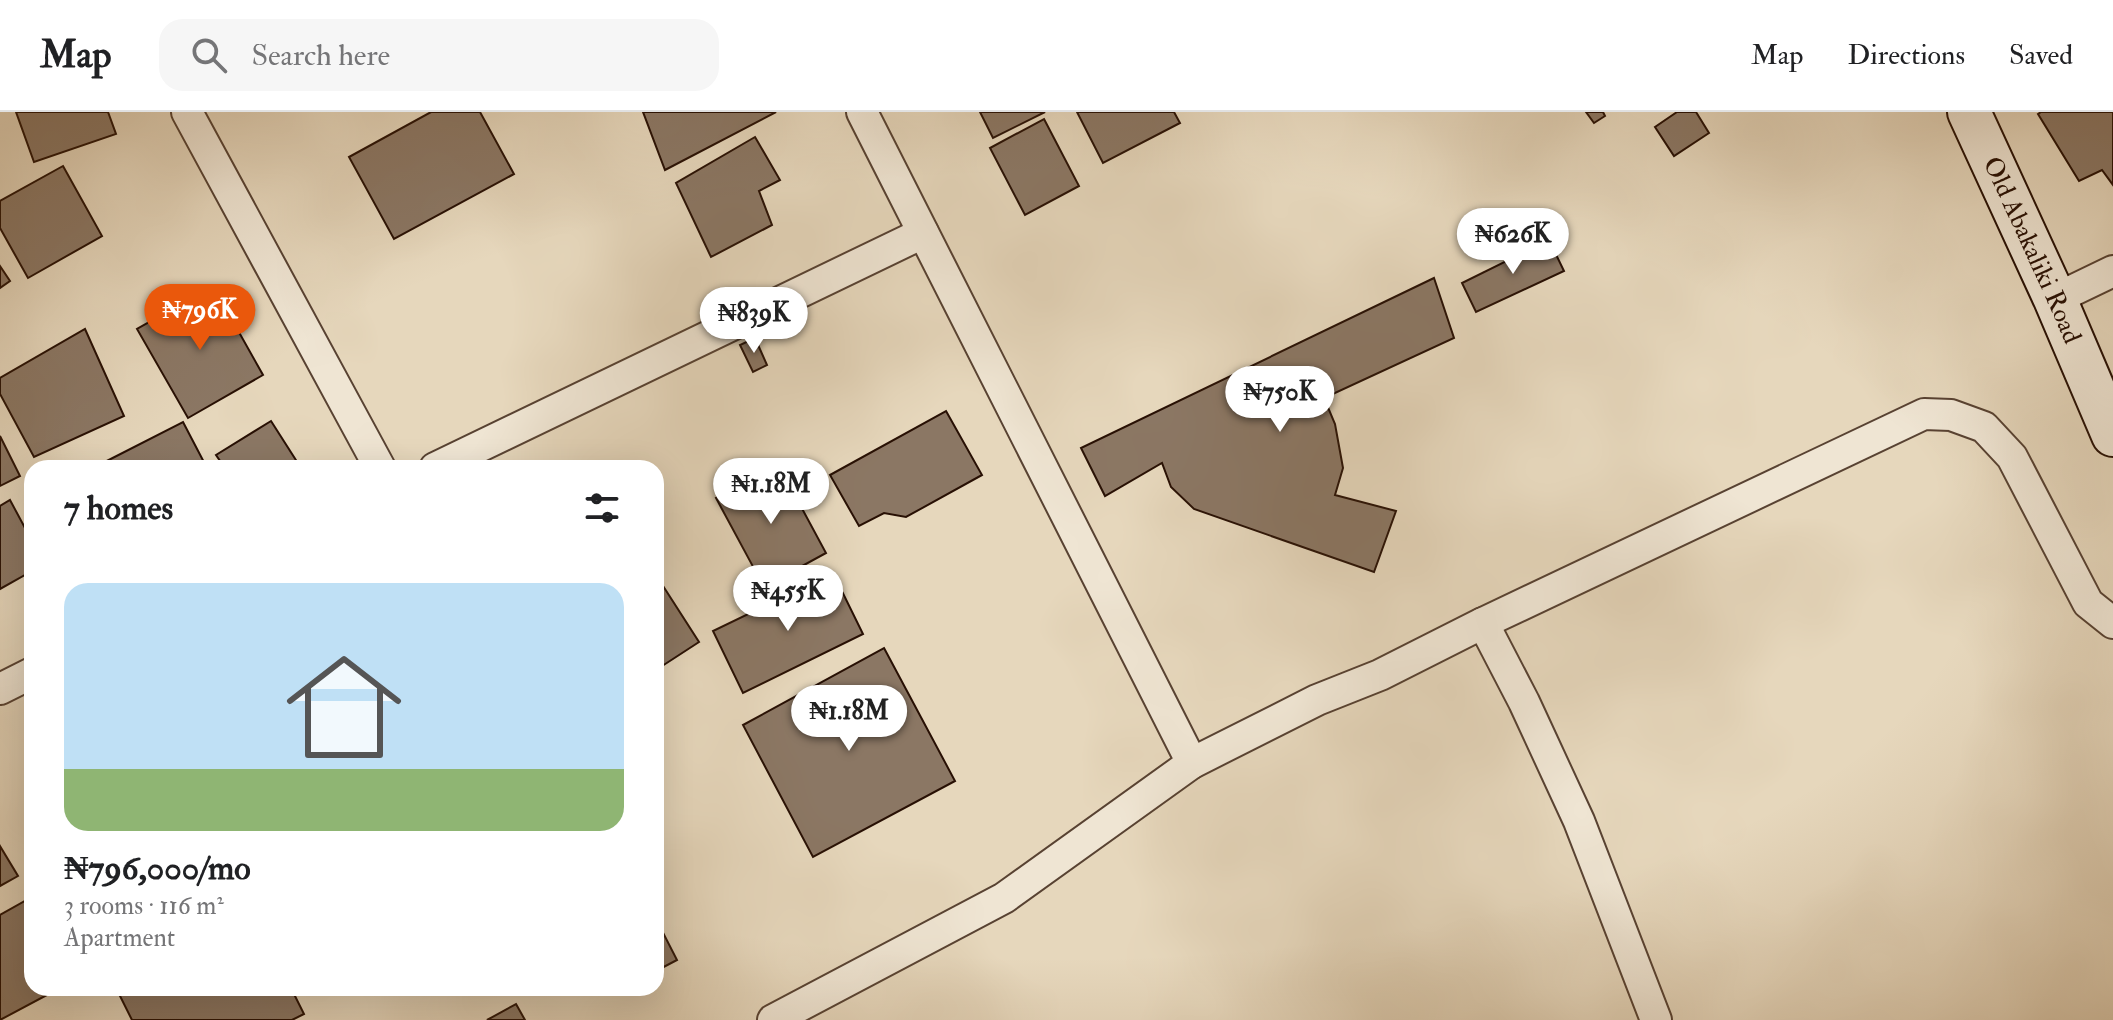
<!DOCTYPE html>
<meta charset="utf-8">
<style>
body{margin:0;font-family:"IM FELL Double Pica",serif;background:#f6f6f6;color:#202124;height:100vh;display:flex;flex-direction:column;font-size:30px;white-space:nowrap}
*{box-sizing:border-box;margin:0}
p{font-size:26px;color:#757577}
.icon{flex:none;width:44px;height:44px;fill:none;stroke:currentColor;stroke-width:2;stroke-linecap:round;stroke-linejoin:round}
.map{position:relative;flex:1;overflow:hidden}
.sheet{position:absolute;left:24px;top:348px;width:640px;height:536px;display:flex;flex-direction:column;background:#fff;border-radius:24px;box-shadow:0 8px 32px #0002}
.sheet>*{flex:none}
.price{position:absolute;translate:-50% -68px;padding:0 18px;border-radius:28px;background:#fff;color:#222;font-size:26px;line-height:52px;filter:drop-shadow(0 2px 4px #0008)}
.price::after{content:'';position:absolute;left:50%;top:48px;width:24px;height:18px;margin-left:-12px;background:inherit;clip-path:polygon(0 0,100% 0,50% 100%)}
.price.active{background:#ea580c;color:#fff}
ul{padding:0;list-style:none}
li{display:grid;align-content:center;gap:16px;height:424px;padding:0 40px}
li span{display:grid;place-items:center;height:248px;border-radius:24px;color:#555}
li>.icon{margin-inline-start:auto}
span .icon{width:144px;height:144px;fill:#fffc;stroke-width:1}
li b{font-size:34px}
h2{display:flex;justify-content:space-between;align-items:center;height:96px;padding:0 40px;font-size:34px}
header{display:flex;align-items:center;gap:48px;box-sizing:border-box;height:112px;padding:0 40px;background:#fff;border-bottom:2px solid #e0e0e0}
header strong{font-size:38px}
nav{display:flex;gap:44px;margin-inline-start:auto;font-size:28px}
.search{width:560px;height:72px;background:#f6f6f6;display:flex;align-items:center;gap:20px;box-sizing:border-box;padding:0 28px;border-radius:24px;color:#757577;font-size:30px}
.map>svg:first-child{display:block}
.building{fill:#8b7764;stroke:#281004;stroke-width:2}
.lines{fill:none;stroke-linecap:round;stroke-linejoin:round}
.minor-casing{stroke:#584232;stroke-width:34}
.secondary-casing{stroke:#281004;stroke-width:46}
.minor{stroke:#efe5d3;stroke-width:30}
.secondary{stroke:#efe5d3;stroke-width:42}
.labels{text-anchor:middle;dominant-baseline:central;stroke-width:7;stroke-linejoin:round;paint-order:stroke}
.street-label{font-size:26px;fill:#281004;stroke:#efe5d3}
</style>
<header>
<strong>Map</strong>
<div class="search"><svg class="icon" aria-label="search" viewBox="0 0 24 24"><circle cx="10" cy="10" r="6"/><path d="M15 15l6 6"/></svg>Search here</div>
<nav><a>Map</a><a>Directions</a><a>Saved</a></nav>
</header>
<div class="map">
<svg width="2113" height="908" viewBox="0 0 2113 908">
<rect width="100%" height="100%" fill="#e6d7bc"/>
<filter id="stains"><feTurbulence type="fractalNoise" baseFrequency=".0025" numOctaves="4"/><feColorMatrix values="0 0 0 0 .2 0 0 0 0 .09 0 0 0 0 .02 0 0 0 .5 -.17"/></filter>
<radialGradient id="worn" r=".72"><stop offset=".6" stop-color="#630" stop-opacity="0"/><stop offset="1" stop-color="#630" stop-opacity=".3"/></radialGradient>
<!-- building -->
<g class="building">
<path d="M16,0H108L116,22L34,50Z"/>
<path d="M431,0H480L514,62L394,127L349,45Z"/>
<path d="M643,0H776L665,58Z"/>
<path d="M980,0H1045L993,26Z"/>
<path d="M1077,0H1174L1180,11L1103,51Z"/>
<path d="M1586,0H1603L1605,4L1594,11Z"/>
<path d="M1677,0H1696L1709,21L1674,44L1655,15Z"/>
<path d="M2041,0H2113V73L2102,58L2079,69L2038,2Z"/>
<path d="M1044,7L1079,74L1025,103L990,36Z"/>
<path d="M755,25L780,68L759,79L772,113L711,145L676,71Z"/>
<path d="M63,54L102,124L28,166L0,116V89Z"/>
<path d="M1549,128L1564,159L1476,200L1462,171Z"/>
<path d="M0,154L10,169L0,176Z"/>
<path d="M1434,166L1454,226L1324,286L1335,312L1343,356L1335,383L1396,399L1374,460L1194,397L1171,375L1162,351L1105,384L1081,336Z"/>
<path d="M213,174L263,263L188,306L137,217Z"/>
<path d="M85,217L124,304L34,345L0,282V266Z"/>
<path d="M755,226L767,253L753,260L740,233Z"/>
<path d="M946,299L982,363L906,405L884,401L859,414L830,363Z"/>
<path d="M271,309L301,356H225L216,343Z"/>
<path d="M183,310L207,356H93Z"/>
<path d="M0,324L20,364L0,374Z"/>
<path d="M778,352L826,441L764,475L716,386Z"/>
<path d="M10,388L32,429V459L0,477V394Z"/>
<path d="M833,461L863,522L743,581L713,519Z"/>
<path d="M656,463L699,530L656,558Z"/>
<path d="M884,536L955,669L813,745L743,613Z"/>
<path d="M0,734L18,764L0,774Z"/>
<path d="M32,785V876H60L0,908V803Z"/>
<path d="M656,807L677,848L656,859Z"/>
<path d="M116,876H291L304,902L292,908H132Z"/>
<path d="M516,892L525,908H487Z"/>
</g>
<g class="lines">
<!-- minor casing -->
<g class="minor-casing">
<g id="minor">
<path d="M187,0L380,356"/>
<path d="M862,0L1192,651"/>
<path d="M2055,187L2113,159"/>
<path d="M435,356L923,121"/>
<path d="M1483,511L1924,302L1951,303L1984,315L2012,345L2088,491L2113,511"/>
<path d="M0,577L32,561"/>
<path d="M773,908L1004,786L1192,651L1317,588L1380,563L1483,511L1524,590L1579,709L1656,908"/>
</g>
</g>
<!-- secondary casing -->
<g class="secondary-casing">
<g id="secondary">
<path id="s1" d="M1969,0L2055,187L2113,323"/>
</g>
</g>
<!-- minor -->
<use href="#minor" class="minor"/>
<!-- secondary -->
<use href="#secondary" class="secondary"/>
</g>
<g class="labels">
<!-- street labels -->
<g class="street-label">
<text stroke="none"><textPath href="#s1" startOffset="152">Old Abakaliki Road</textPath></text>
</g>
</g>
<rect width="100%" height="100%" filter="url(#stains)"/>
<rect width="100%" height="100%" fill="url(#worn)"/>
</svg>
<b class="price" style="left:1513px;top:164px">₦626K</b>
<b class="price active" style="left:200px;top:240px">₦796K</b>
<b class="price" style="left:754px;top:243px">₦839K</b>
<b class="price" style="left:1280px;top:322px">₦750K</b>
<b class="price" style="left:771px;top:414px">₦1.18M</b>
<b class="price" style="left:788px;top:521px">₦455K</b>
<b class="price" style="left:849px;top:641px">₦1.18M</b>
<section class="sheet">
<h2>7 homes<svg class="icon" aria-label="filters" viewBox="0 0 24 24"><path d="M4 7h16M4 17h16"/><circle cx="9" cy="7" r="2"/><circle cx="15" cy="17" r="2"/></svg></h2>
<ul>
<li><span style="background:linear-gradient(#bfe0f5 75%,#8fb573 0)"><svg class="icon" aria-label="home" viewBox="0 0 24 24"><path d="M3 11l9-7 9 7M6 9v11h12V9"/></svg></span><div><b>₦796,000/mo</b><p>3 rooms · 116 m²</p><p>Apartment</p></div></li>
</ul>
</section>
</div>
